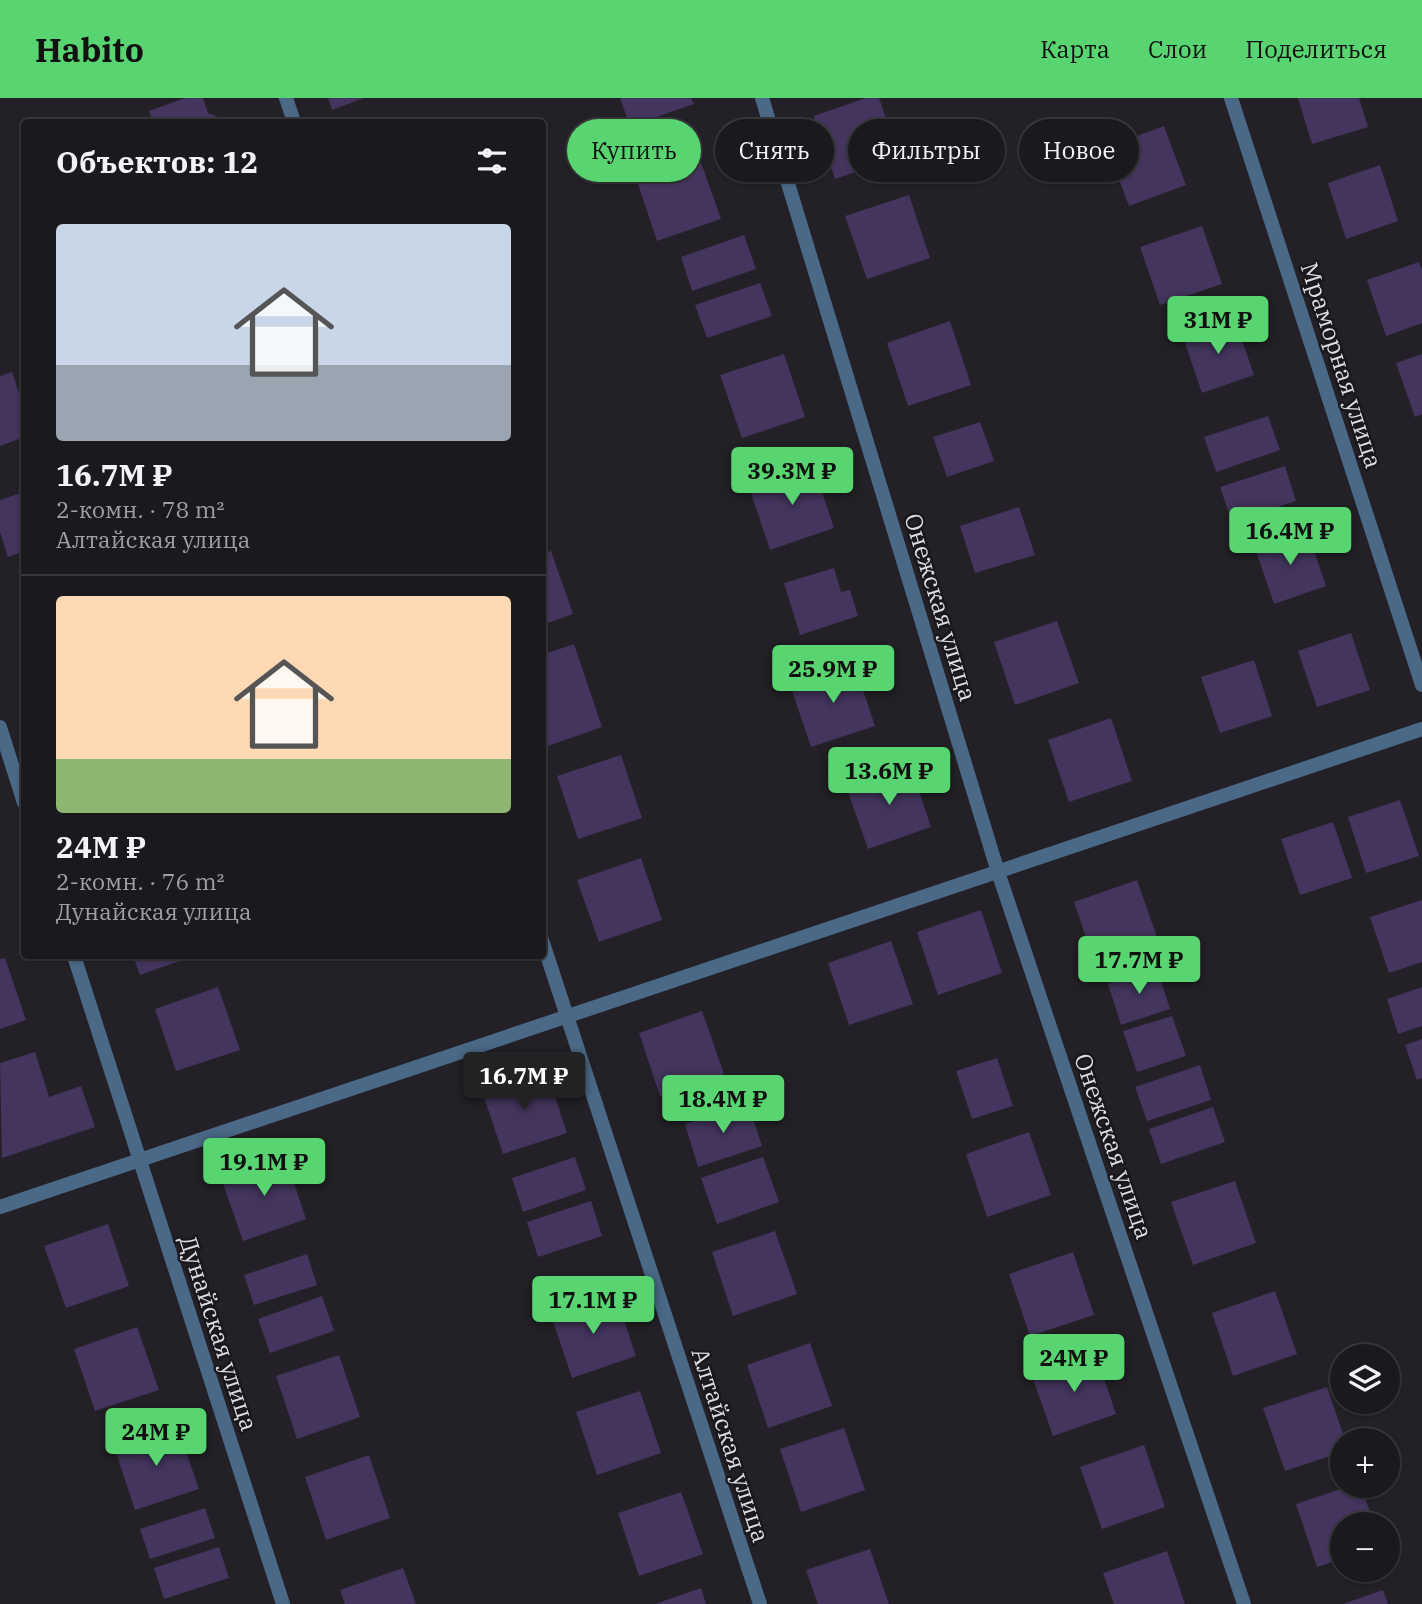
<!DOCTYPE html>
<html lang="ru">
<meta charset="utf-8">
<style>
body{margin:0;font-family:"IBM Plex Serif",serif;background:#232226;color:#f1f3f6;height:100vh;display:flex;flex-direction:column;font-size:26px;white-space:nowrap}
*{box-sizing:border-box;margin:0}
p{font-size:23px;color:#9fa0a4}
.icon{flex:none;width:38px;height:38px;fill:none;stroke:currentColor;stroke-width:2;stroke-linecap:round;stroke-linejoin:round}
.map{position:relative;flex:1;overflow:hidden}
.details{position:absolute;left:21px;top:21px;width:525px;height:840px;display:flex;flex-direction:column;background:#1a191d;border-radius:7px;box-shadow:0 2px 5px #0004,0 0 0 2px #38383b}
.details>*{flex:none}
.guide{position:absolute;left:567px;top:21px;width:665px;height:63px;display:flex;gap:14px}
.controls{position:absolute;left:1330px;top:1246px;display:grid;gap:14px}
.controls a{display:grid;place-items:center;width:70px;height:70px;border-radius:50%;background:#1a191d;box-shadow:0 2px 5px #0004,0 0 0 2px #38383b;font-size:35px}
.price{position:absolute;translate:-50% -60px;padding:0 16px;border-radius:7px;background:#58d570;color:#111;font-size:23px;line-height:46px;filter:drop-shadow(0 2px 4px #0008)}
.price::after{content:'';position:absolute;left:50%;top:42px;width:21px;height:16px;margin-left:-10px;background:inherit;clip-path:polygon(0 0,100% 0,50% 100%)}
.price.current{background:#222;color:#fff}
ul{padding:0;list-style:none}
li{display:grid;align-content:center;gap:14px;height:371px;padding:0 35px}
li+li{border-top:2px solid #38383b}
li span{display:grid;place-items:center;height:217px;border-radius:7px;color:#555}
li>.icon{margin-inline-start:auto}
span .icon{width:126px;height:126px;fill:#fffc;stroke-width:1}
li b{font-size:30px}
h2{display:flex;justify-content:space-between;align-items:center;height:84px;padding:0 35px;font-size:30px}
.pill{padding:0 24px;border-radius:32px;background:#1a191d;box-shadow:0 2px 5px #0004,0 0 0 2px #38383b;font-size:24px;line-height:63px}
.pill.current{background:#58d570;color:#111}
header{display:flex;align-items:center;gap:42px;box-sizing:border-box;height:98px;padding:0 35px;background:#58d570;color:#111}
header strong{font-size:33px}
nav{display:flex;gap:38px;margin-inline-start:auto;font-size:24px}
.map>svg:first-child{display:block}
.building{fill:#43355d}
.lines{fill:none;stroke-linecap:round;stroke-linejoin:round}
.street{stroke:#4a6986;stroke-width:14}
.labels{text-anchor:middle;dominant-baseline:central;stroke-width:5;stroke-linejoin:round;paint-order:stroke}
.street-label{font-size:24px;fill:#dedde1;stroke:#1a181e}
</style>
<header>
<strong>Habito</strong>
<nav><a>Карта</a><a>Слои</a><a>Поделиться</a></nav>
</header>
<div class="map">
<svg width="1422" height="1506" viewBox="0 0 1422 1506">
<rect width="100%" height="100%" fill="#232127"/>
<!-- building -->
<g class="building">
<path d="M185,0H203L208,15L221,20L222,24H153L149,13Z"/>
<path d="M328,0H364L332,12Z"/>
<path d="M620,0H691L694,6L630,28Z"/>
<path d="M866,0H879L899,59L835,81L814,18Z"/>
<path d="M1298,0H1359L1368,29L1312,46Z"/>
<path d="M1164,28L1186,87L1129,108L1107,49Z"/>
<path d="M699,59L721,121L657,143L636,80Z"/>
<path d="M1380,67L1398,123L1346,141L1328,85Z"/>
<path d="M909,97L930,160L867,181L845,118Z"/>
<path d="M1202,128L1222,186L1160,207L1140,149Z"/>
<path d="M744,137L756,171L692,193L681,159Z"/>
<path d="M1419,164L1422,172V225L1386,238L1367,182Z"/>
<path d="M760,185L772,218L707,240L695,207Z"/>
<path d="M1235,222L1254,277L1202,295L1183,239Z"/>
<path d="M950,223L971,287L908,308L887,245Z"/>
<path d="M784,256L805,319L742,340L720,277Z"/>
<path d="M1422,256V316L1415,319L1396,265Z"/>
<path d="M12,274L24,310V339L0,348V278Z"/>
<path d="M1268,318L1280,352L1216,374L1204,339Z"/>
<path d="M980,324L994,363L947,379L933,339Z"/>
<path d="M813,367L834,430L770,452L749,389Z"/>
<path d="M1285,368L1296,403L1232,424L1220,389Z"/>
<path d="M24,394V453L8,459L0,434V402Z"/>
<path d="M1019,409L1035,457L975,475L960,428Z"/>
<path d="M1307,432L1326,488L1274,506L1255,450Z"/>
<path d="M551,453L573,516L542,527V456Z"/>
<path d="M834,470L841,494L850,492L858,518L800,537L784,485Z"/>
<path d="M1057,523L1079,585L1015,607L994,544Z"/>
<path d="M1351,535L1370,592L1317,609L1298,553Z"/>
<path d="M574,546L602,629L542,650V557Z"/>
<path d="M1254,562L1272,618L1220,635L1201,579Z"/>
<path d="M854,565L875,628L811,649L790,587Z"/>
<path d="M1111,620L1132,683L1069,704L1048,642Z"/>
<path d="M621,657L642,720L578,741L557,678Z"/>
<path d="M910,667L931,729L868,751L846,688Z"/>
<path d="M1400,702L1419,758L1366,775L1348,719Z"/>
<path d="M1333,724L1352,780L1300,797L1281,741Z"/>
<path d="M641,760L662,822L599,844L577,782Z"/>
<path d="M1137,782L1159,845L1095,866L1074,804Z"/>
<path d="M1422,802V864L1389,875L1370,819Z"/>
<path d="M981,812L1002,875L938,897L917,834Z"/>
<path d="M891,843L913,906L849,927L828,865Z"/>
<path d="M133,858H194L140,877Z"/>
<path d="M5,860L26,922L0,931V861Z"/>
<path d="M1157,870L1170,911L1121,927L1108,886Z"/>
<path d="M218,889L240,952L176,973L155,911Z"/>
<path d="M1422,889V928L1398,936L1387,901Z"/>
<path d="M702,913L724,976L660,998L639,935Z"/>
<path d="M1172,918L1186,958L1137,974L1123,933Z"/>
<path d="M1422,941V980L1417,982L1405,947Z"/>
<path d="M35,954L49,999L81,988L95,1029L2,1060L0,965Z"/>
<path d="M997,960L1013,1008L972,1021L956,973Z"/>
<path d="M1200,967L1211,1002L1147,1023L1135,989Z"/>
<path d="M546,972L567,1035L503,1056L482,993Z"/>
<path d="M748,1005L762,1048L698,1069L685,1026Z"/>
<path d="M1213,1009L1225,1044L1161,1066L1149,1031Z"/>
<path d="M1029,1034L1051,1097L987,1119L966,1056Z"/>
<path d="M285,1058L306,1121L243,1143L221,1080Z"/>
<path d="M575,1059L586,1092L523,1114L512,1080Z"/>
<path d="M763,1059L779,1104L717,1126L701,1080Z"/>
<path d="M1235,1083L1256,1145L1193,1167L1171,1104Z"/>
<path d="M591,1103L602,1138L538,1159L527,1124Z"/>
<path d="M108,1126L129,1188L66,1210L44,1148Z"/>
<path d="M775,1133L797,1196L733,1218L712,1154Z"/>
<path d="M1073,1154L1094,1217L1030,1238L1009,1176Z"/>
<path d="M307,1156L317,1187L254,1207L244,1177Z"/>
<path d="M1275,1193L1297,1256L1233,1278L1212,1215Z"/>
<path d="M615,1196L636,1258L572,1280L551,1217Z"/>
<path d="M322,1198L334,1233L270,1255L258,1221Z"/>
<path d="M137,1229L159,1292L95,1313L74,1251Z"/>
<path d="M810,1245L832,1308L768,1330L747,1267Z"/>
<path d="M1095,1254L1116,1316L1053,1338L1031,1275Z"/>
<path d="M339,1257L360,1319L297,1341L276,1278Z"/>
<path d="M1327,1289L1345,1342H1342V1354L1285,1373L1263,1310Z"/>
<path d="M640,1293L661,1355L597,1377L576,1314Z"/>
<path d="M177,1328L199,1391L135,1412L114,1349Z"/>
<path d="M844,1330L865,1392L801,1414L780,1351Z"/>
<path d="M1144,1347L1165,1409L1102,1431L1080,1369Z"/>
<path d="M369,1357L390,1420L326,1442L305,1379Z"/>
<path d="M1350,1388H1361L1374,1426H1342V1461L1317,1469L1296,1406Z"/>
<path d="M681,1394L703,1456L639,1478L618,1415Z"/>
<path d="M205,1410L215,1440L150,1461L140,1431Z"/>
<path d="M219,1449L229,1480L164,1501L154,1470Z"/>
<path d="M870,1451L889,1506H818L806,1472Z"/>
<path d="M1167,1453L1185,1506H1114L1103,1475Z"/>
<path d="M403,1470L416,1506H345L340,1492Z"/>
<path d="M701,1490L706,1506H655Z"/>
<path d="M1383,1492L1388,1506H1343Z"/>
</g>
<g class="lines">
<!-- street -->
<g class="street">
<path d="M286,0L294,24"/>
<path d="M762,0L998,774L1244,1506"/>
<path d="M1231,0L1422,587"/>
<path d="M0,629L24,705"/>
<path d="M542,842L760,1506"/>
<path d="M74,858L283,1506"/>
<path d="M0,1109L1422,631"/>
</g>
</g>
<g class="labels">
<!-- street labels -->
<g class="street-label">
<text transform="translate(1342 267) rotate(72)">Мраморная улица</text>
<text transform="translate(941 509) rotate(73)">Онежская улица</text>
<text transform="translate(1114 1048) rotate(71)">Онежская улица</text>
<text transform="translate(219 1235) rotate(72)">Дунайская улица</text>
<text transform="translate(731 1347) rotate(72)">Алтайская улица</text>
</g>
</g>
</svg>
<div class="controls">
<a><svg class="icon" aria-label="layers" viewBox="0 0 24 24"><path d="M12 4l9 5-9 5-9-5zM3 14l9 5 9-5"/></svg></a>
<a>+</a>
<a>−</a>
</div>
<b class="price" style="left:1218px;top:258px">31M ₽</b>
<b class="price" style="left:792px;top:409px">39.3M ₽</b>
<b class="price" style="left:1290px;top:469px">16.4M ₽</b>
<b class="price" style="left:833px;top:607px">25.9M ₽</b>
<b class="price" style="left:889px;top:709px">13.6M ₽</b>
<b class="price" style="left:1139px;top:898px">17.7M ₽</b>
<b class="price current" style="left:524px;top:1014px">16.7M ₽</b>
<b class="price" style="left:723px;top:1037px">18.4M ₽</b>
<b class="price" style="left:264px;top:1100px">19.1M ₽</b>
<b class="price" style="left:593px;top:1238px">17.1M ₽</b>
<b class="price" style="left:1074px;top:1296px">24M ₽</b>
<b class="price" style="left:156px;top:1370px">24M ₽</b>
<div class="guide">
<a class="pill current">Купить</a>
<a class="pill">Снять</a>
<a class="pill">Фильтры</a>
<a class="pill">Новое</a>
</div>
<section class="details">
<h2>Объектов: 12<svg class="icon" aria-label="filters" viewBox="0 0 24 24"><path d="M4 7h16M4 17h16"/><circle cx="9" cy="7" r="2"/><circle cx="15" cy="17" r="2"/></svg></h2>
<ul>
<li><span style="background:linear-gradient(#c9d6e8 65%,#9aa5b1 0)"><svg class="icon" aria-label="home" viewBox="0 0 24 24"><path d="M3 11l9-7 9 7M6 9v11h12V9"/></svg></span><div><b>16.7M ₽</b><p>2-комн. · 78 m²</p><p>Алтайская улица</p></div></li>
<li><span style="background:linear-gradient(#ffd9b3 75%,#8fb573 0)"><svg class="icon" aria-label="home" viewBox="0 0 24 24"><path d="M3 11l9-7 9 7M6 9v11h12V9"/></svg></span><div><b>24M ₽</b><p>2-комн. · 76 m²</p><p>Дунайская улица</p></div></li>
</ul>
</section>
</div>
